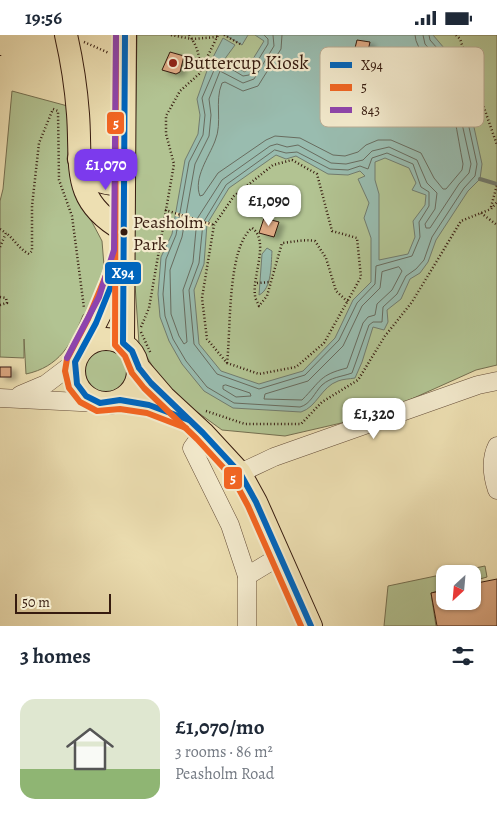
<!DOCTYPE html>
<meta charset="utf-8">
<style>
body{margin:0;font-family:Alegreya,serif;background:#f2f2f3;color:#1f2937;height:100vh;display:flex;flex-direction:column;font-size:19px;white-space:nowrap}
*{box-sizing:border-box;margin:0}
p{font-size:16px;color:#747a83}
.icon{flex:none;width:28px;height:28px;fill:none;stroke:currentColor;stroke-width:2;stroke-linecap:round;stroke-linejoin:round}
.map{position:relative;height:591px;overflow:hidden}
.drawer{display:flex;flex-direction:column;background:#fff;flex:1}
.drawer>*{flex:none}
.needle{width:32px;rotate:206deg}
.fabs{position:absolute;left:436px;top:530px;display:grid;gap:10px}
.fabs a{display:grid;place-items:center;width:45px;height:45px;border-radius:10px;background:#fff;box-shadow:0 1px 4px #0004;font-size:25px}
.scale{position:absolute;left:15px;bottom:12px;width:96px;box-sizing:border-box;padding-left:5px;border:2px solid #361b0f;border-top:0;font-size:14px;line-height:18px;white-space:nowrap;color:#361b0f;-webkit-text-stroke:4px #f3eacd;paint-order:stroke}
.price{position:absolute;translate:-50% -42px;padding:0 11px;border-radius:10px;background:#fff;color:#222;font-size:16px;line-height:32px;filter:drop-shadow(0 1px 2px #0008)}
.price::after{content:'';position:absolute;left:50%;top:30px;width:15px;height:11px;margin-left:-8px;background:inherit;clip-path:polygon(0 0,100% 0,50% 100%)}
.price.on{background:#7c3aed;color:#fff}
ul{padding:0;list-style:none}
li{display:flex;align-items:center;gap:15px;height:125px;padding:0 20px}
li span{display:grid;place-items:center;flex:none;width:140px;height:100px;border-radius:15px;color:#555}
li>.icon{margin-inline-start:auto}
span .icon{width:60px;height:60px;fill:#fffc;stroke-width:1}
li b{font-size:21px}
h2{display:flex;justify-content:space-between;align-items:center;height:60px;padding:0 20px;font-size:21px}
.status{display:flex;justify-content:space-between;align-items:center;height:35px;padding:0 25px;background:#fff;direction:ltr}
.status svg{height:14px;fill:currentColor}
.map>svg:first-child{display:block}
.green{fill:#b2c392;stroke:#746f50}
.water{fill:#99bcaf;stroke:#717c6f;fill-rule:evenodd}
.pier{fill:#eddfb2}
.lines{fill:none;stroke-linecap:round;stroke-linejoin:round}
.shore{stroke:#686c5f;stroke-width:1}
.stream{stroke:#717c6f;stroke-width:4}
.building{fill:#dca882;stroke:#361b0f;filter:url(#shadow)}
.minor-casing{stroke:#644c38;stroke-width:19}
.major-casing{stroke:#361b0f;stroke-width:24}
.path{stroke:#361b0f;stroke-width:2.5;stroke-dasharray:1 2.5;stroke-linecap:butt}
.minor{stroke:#f3eacd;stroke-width:18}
.major{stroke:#eddfb2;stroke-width:22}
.bus-1-casing{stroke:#f3eacd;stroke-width:10}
.bus-2-casing{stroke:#f3eacd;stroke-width:10}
.bus-3-casing{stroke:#f3eacd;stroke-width:10}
.bus-1{stroke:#0065bd;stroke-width:6}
.bus-2{stroke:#f26522;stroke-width:6}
.bus-3{stroke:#8e44ad;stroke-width:6}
.poi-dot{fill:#8f2418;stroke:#f3eacd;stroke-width:2}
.bus-dot{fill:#361b0f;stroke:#f3eacd;stroke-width:2}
.labels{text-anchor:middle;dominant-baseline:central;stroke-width:4.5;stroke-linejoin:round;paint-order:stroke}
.bus-label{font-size:18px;fill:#361b0f;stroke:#f3eacd;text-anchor:start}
.poi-label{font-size:19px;fill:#361b0f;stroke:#f3eacd;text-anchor:start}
.key{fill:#f3eacd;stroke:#baac94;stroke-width:1}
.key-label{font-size:14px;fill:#361b0f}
.line-badge{stroke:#f3eacd;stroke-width:2}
.badge-label{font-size:14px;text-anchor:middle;font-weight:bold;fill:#fff}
</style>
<div class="status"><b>19:56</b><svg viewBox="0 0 49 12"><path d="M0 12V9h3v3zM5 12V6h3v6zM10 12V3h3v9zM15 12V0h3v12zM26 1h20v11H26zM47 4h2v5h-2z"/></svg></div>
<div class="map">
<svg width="497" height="591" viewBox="0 0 497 591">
<defs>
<filter id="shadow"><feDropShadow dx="5.5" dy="3" stdDeviation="2.5" flood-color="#0004"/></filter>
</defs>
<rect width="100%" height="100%" fill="#eddfb2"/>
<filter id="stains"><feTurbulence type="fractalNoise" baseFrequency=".004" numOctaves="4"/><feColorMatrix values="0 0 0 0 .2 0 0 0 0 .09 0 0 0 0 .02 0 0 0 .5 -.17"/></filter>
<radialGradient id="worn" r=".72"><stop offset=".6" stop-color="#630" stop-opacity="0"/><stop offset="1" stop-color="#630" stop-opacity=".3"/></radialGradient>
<!-- green -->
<g class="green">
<path d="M137,0H497V330L476,335L376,380L285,401L222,395L167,355L139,309L133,219Z"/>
<path d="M12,56L75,73L67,124L75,155L102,206L105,243L93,276L83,280C72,309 59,332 26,339L24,304V323L0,322V166L3,154Z"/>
<circle cx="105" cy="337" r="22"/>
<path d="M485,531L487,542L473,546L472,539H446Z"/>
<path d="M445,539V554L431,558L436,591H384L388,551Z"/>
</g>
<!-- water -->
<g class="water">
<path d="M225,0H248L242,10Z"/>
<path d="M255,0H433L456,27L473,72L472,83L482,129L480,144L468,156L436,205L428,227L420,238L410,244L401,264L387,275L388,287L384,295L373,292L362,327L355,343C349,344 343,344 338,346C321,352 317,372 301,377L233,373L204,356L182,329L169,306L160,282L158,259L161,222L172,199L185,125L198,99L200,80L197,64L209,30L223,3L235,10L224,25L245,37L264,6ZM276,120L286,124L296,121L328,139L348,140L360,136L365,141L358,144L369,168L364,183L371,203V247L353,265L335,303L303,336L259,349L221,336L199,309L194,255L204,229L207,189L229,153ZM385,123L409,133L416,148L412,155L426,160L425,170L413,186L415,202L408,219L379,225V159L375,145V127Z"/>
<path d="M267,213L272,216C271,229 272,254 259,260L262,219Z"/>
</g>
<!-- pier -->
<path class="pier" d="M176,177L211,188L210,192L175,181Z"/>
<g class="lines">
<!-- shore -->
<g class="shore">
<path d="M264,0L268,4V9L249,40L243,41L218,26L202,63L205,80L203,100L189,127L176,200L166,224L163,259L165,281L173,304L186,326L207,352L234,368L300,372C311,369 314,358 322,350C331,342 341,342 352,338L369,290L373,287H382L383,272L397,259L406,241L416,234L424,225L432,202L464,153L475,141L477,129L467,83L468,72L452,30L430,5L429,0"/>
<path d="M273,0L274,11L254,44L243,48L220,36L209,64L211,80L209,101L195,129L182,202L170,235L171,279L179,301L184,309L187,307L183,255L193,227L197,184L222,145L270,111L277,109L287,112L298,110L331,128L346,129L363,125L372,116L389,112L417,125L427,148L437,158L435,174L425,189L426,193H430L459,149L469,138L471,129L461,84V73L446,33L425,9L423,0"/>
<path d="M282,0L281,14L258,51L243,56L225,47L222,48C214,67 223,87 215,106C209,122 193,143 200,161L203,160L218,138L266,105L275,101L300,103L333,120L345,121L358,117L366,110L378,105H391L421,118L434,143L443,154H446L462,135L463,129C457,99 454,67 440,39C433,25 416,17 415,0"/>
<path d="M275,115L286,118L297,117L330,134L348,135L360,131L368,134L372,123L387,118L413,129L421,152L429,157V171L419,187L420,202L412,221L376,231L375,249L357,268L339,305L305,340L259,354L217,339L194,309L189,255L199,228L203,188L226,150Z"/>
<path d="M399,232L402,236L392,255L377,269L375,280L368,282L363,288L347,333C319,340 321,346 302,365L264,364L265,359L308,346L343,311L362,271L380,253L382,237Z"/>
<path d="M226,350L250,358L251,361L236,362L223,354V351Z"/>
</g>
<!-- stream -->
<path class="stream" d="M480,144L497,149"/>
</g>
<!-- building -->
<g class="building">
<path d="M357,5L370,7L367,20L354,17Z"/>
<path d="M170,17L184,21L180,37L176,39L162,35Z"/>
<path d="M264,183L279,187L274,202L259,198Z"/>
<rect x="0" y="332" width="11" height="10"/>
<path d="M497,544V591H437L431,558L445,555V566H472V549Z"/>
</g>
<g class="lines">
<!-- minor casing -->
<g class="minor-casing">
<g id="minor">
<path d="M20,360L46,349L75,327"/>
<path d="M0,363L100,368"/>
<path d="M203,398L192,413L230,490L247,541V591"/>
<path d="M497,411C490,425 492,440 497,455"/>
<path d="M240,438L274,422L478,350L497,346"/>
<path d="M247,541L280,521"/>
</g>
</g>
<!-- major casing -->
<g class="major-casing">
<g id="major">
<path d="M66,0C72,26 76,52 78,79C82,131 70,165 123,195"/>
<path d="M79,124C93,144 98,150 123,149"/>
<circle cx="106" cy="336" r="32"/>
<path d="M123,308L125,0"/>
<path d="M83,313L107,265L117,236"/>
<path d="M139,333L164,362L203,398L240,438L256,467L311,591"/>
<path d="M120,365L149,370L180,380"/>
</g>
</g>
<!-- path -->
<g class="path">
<path d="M171,0L192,4L217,2"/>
<path d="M189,0C198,12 200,21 199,36"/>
<path d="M224,0L242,10"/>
<path d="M456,0L460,4L497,110"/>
<path d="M84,7L109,18"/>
<path d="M0,20V23"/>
<path d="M292,125L317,139L332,196L357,203L361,242L324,308L296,332L259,339L227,328L207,304L202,263L214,190L234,161L273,130Z"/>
<path d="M491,172L497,150"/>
<path d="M165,175L214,190"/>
<path d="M481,178L497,190"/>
<path d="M0,194L6,198"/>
<path d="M0,212L6,198C15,205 19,214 29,219L32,216V171L39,108L53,74L58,76L59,145L72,181L84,273"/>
<path d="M257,248L270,247"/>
<path d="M0,262L6,263L7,268L0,270"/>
<path d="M141,292L149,273L174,129L166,99V81L180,56L199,39L218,0"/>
<path d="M141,297L151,319"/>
<path d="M227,328C231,295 227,213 252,193C270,205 252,242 255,260C255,264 258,268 259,271L267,261L282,208C294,207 303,204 315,206L326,223L336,256L348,267"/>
<path d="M206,376L245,389H301L322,367L358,345L385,301L412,267L461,186L491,174L497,167"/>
</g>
<!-- minor -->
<use href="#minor" class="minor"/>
<!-- major -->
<use href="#major" class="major"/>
<!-- bus-1 casing -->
<g class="bus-1-casing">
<g id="bus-1">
<path d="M125,0L123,308L132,316L139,333L151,348L203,398L240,438L256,467L311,591"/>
<path d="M115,241L96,288L75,327L77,349L86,361L100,368L120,365L149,370L189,385"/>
</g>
</g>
<!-- bus-2 casing -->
<g class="bus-2-casing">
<g id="bus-2">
<path d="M116,0L115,310L125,321L132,338L144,353L197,404L233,443L248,471L301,591"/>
<path d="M107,238L88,284L67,324L65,336L69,353L80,367L97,376L120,374L147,378L186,393"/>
</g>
</g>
<!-- bus-3 casing -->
<g class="bus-3-casing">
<path id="bus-3" d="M67,323L99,262L114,215L116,0"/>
</g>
<!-- bus-1 -->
<use href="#bus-1" class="bus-1"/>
<!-- bus-2 -->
<use href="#bus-2" class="bus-2"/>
<!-- bus-3 -->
<use href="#bus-3" class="bus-3"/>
</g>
<!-- markers -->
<circle class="poi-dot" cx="173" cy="28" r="5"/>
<circle class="bus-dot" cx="124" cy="197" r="4.5"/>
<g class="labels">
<!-- bus labels -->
<g class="bus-label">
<text x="133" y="187">Peasholm<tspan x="133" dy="22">Park</tspan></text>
</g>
<!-- poi labels -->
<g class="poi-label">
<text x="183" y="28">Buttercup Kiosk</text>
</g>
</g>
<!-- legend -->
<rect x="320" y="12" width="164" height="80" rx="8" class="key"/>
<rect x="330" y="27" width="22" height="6" fill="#0065bd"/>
<rect x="330" y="49" width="22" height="7" fill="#f26522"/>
<rect x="330" y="72" width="22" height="6" fill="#8e44ad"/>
<g class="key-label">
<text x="361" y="35">X94</text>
<text x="361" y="57">5</text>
<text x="361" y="80">843</text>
</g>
<g class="line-badge">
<rect x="106" y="76" width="19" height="24" rx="5" fill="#f26522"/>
<rect x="104" y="226" width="38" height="24" rx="5" fill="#0065bd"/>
<rect x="223" y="431" width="20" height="24" rx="5" fill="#f26522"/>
</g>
<g class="badge-label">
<text x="116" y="93">5</text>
<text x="123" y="243">X94</text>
<text x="233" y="448">5</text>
</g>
<rect width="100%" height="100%" filter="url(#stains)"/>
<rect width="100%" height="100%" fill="url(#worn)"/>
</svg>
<div class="fabs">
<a><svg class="needle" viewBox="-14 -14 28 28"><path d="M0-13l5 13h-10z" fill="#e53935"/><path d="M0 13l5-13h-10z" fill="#747a83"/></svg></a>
</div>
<div class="scale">50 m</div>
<b class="price on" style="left:106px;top:156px">£1,070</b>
<b class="price" style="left:269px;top:192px">£1,090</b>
<b class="price" style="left:374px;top:405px">£1,320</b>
</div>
<section class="drawer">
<h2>3 homes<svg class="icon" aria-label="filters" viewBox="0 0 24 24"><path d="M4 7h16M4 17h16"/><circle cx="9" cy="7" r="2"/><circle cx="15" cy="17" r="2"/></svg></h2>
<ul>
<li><span style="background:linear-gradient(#dfe7d0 70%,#8fb573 0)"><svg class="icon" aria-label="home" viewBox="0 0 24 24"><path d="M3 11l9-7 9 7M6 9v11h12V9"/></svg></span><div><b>£1,070/mo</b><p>3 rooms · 86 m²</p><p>Peasholm Road</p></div></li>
</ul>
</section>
